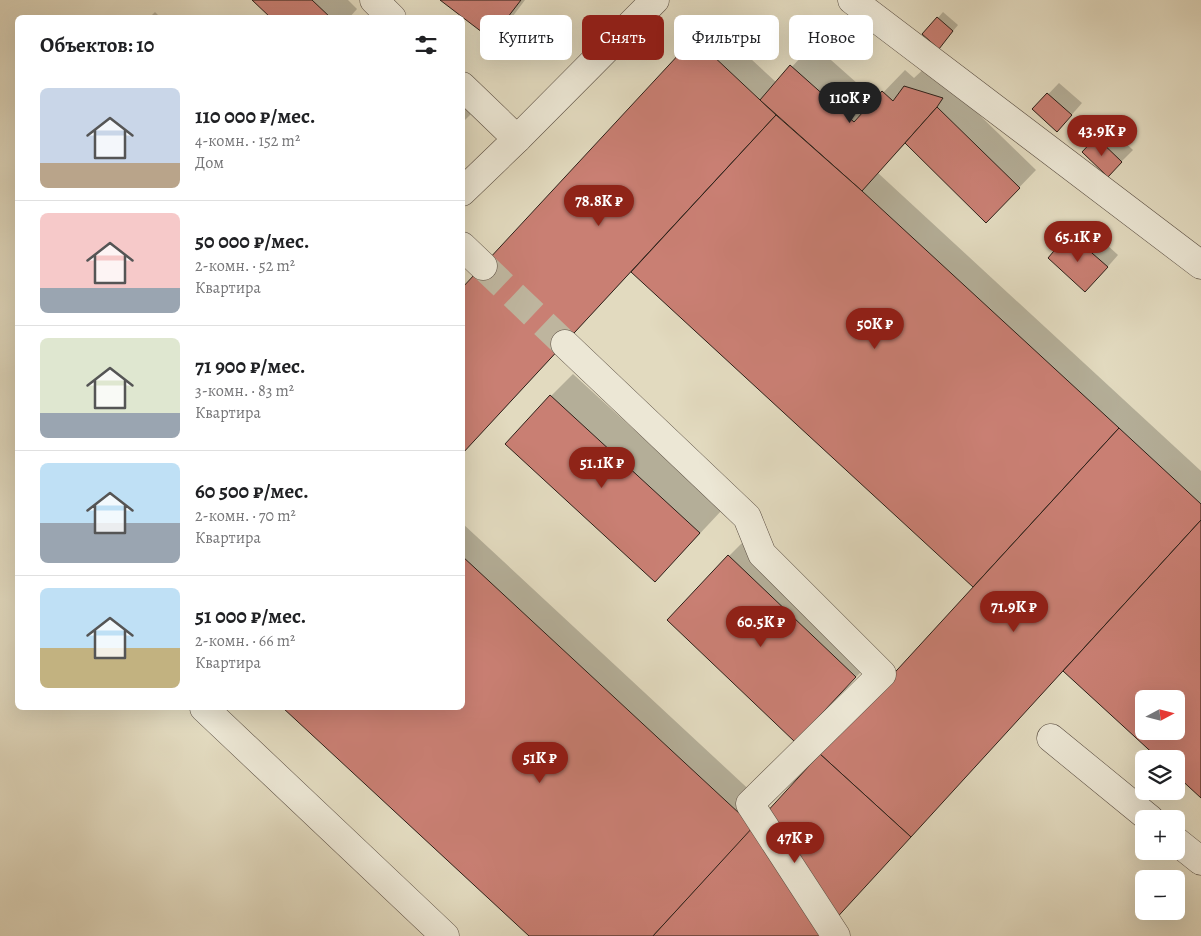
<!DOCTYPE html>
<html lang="ru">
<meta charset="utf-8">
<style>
body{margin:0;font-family:Alegreya,serif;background:#f2f2f2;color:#202124;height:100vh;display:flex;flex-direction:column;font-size:19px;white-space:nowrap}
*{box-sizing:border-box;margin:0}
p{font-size:16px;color:#757577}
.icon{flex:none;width:28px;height:28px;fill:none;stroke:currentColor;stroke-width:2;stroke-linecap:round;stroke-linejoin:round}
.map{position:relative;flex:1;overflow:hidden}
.drawer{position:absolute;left:15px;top:15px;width:450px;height:695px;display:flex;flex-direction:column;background:#fff;border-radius:8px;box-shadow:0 5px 20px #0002}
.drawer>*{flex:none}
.hud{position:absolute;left:480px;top:15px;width:475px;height:45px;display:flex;gap:10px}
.needle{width:32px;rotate:83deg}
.tools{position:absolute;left:1135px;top:690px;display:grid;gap:10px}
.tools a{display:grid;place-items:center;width:50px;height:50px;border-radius:8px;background:#fff;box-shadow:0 5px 20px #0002;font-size:25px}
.price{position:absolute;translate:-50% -42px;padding:0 11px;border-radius:18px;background:#8f2418;color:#fff;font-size:16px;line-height:32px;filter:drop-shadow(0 1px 2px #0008)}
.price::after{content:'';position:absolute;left:50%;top:30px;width:15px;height:11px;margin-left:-8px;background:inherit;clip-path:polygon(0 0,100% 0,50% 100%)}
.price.active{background:#222;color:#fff}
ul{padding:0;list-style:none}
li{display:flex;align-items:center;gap:15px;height:125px;padding:0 25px}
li+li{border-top:1px solid #e0e0e0}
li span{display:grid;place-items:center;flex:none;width:140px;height:100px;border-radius:8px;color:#555}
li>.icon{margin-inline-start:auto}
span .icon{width:60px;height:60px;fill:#fffc;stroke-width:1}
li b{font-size:21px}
h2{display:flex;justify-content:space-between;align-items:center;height:60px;padding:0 25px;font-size:21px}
.pill{padding:0 18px;border-radius:8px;background:#fff;box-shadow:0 5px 20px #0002;font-size:18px;line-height:45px}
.pill.active{background:#8f2418;color:#fff}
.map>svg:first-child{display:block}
.shadow{fill:#0003;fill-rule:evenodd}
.building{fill:#c97f73;stroke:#2d2019;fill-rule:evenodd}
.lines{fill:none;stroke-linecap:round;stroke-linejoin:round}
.minor-tunnel{stroke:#beb59e;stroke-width:28;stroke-dasharray:28 14;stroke-linecap:butt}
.minor-casing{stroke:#5a4e42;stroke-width:29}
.minor{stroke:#ece7d5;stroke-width:28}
</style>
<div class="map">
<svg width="1201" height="936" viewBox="0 0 1201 936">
<rect width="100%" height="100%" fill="#e2dabf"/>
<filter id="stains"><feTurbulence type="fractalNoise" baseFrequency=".004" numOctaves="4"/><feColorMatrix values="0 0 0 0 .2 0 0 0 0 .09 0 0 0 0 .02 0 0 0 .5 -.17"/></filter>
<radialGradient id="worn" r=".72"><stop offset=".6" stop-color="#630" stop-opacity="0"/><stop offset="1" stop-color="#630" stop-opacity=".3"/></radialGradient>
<!-- shadow -->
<g class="shadow">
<path d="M254,0H348L357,9L349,18H273Z"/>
<path d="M442,0H525L513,16L491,38Z"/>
<path d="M155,12L161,18H149Z"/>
<path d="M943,12L958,25L944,42L924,34Z"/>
<path d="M711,22L777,83L813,44L876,100L905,70L914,78L928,65L1036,170L986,222L906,143L878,173L1201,471V796L1176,759H1161L1064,670L531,936L285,708H462V523L771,810L975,587L632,271L462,454V290L694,39ZM1144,699H1176V731H1144Z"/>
<path d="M1059,83L1082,103L1068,119L1034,109Z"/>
<path d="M462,106L471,114L462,123Z"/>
<path d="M1108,127L1133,150L1108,175L1097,138Z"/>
<path d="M1082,222L1118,255L1097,279L1049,257Z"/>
<path d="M573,374L722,510L677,558L655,580L507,444L551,396Z"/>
<path d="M751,534L878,654L817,718L729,556Z"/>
</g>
<!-- building -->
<g class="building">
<path d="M252,0H312L331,18H271Z"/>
<path d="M440,0H521L491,39Z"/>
<path d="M937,17L953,31L939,49L922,34Z"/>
<path d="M694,38L776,115L462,454V288Z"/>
<path d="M790,65L854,122L882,91L893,101L904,86L943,98L937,107L862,191L760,100Z"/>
<path d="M1047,93L1072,115L1057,132L1032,109Z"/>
<path d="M937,107L1020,188L986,223L905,143Z"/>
<path d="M776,115L862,191L1119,428L973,587L631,272Z"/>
<path d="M1096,137L1122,162L1108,177L1082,152Z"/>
<path d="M1069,233L1108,267L1085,292L1048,258Z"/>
<path d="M550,395L700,533L655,582L505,444Z"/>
<path d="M1119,428L1201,504V520L911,837L820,754Z"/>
<path d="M1201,520V798L1176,775V759H1159L1063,671ZM1144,699H1176V731H1144Z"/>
<path d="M728,555L856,677L795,742L667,620Z"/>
<path d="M462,556L754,827L653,936H529L283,708H462Z"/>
<path d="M820,754L911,837L820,936H653Z"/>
</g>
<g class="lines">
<!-- minor-tunnel -->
<path class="minor-tunnel" d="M483,266L565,344"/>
<!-- minor casing -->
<g class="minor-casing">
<g id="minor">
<path d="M374,0L392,18"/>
<path d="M852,0L1201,265"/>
<path d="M462,86L517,139L462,192"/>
<path d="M517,139L655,0"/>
<path d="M462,246L483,266"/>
<path d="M565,344L747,517L762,554L882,674L750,804L836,936"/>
<path d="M204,708L445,936"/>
<path d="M1051,738L1150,819"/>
<path d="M1176,841L1201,861"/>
</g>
</g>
<!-- minor -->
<use href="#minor" class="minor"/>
</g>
<rect width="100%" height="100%" filter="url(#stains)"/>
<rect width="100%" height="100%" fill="url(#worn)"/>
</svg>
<div class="tools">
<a><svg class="needle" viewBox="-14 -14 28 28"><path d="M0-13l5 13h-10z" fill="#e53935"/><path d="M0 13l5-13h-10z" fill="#757577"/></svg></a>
<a><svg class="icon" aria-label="layers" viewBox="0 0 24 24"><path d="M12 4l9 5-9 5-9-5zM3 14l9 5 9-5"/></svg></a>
<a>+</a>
<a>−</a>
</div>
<b class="price active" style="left:850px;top:124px">110K ₽</b>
<b class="price" style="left:1102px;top:157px">43.9K ₽</b>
<b class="price" style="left:599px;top:227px">78.8K ₽</b>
<b class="price" style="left:1078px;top:263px">65.1K ₽</b>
<b class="price" style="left:875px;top:350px">50K ₽</b>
<b class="price" style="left:602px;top:489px">51.1K ₽</b>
<b class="price" style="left:1014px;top:633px">71.9K ₽</b>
<b class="price" style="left:761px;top:648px">60.5K ₽</b>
<b class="price" style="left:540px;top:784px">51K ₽</b>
<b class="price" style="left:795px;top:864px">47K ₽</b>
<div class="hud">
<a class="pill">Купить</a>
<a class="pill active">Снять</a>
<a class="pill">Фильтры</a>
<a class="pill">Новое</a>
</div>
<section class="drawer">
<h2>Объектов: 10<svg class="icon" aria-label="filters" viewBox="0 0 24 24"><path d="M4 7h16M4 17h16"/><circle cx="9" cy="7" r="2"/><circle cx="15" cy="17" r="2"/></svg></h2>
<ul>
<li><span style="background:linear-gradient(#c9d6e8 75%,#b9a48a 0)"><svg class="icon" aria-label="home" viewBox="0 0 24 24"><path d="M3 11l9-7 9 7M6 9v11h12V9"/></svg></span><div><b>110 000 ₽/мес.</b><p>4-комн. · 152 m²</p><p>Дом</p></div></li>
<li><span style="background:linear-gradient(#f6c9c9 75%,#9aa5b1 0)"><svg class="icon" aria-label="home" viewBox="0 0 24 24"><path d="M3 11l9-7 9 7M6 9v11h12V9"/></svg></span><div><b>50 000 ₽/мес.</b><p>2-комн. · 52 m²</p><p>Квартира</p></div></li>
<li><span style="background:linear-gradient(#dfe7d0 75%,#9aa5b1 0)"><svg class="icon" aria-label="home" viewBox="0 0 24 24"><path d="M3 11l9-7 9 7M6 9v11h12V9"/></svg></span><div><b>71 900 ₽/мес.</b><p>3-комн. · 83 m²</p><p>Квартира</p></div></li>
<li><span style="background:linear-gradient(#bfe0f5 60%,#9aa5b1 0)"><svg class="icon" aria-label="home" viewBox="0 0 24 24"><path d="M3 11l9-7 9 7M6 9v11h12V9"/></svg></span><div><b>60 500 ₽/мес.</b><p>2-комн. · 70 m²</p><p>Квартира</p></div></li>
<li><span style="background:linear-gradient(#bfe0f5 60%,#c2b280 0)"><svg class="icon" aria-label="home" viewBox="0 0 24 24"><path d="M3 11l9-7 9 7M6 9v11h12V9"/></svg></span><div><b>51 000 ₽/мес.</b><p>2-комн. · 66 m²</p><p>Квартира</p></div></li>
</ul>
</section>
</div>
